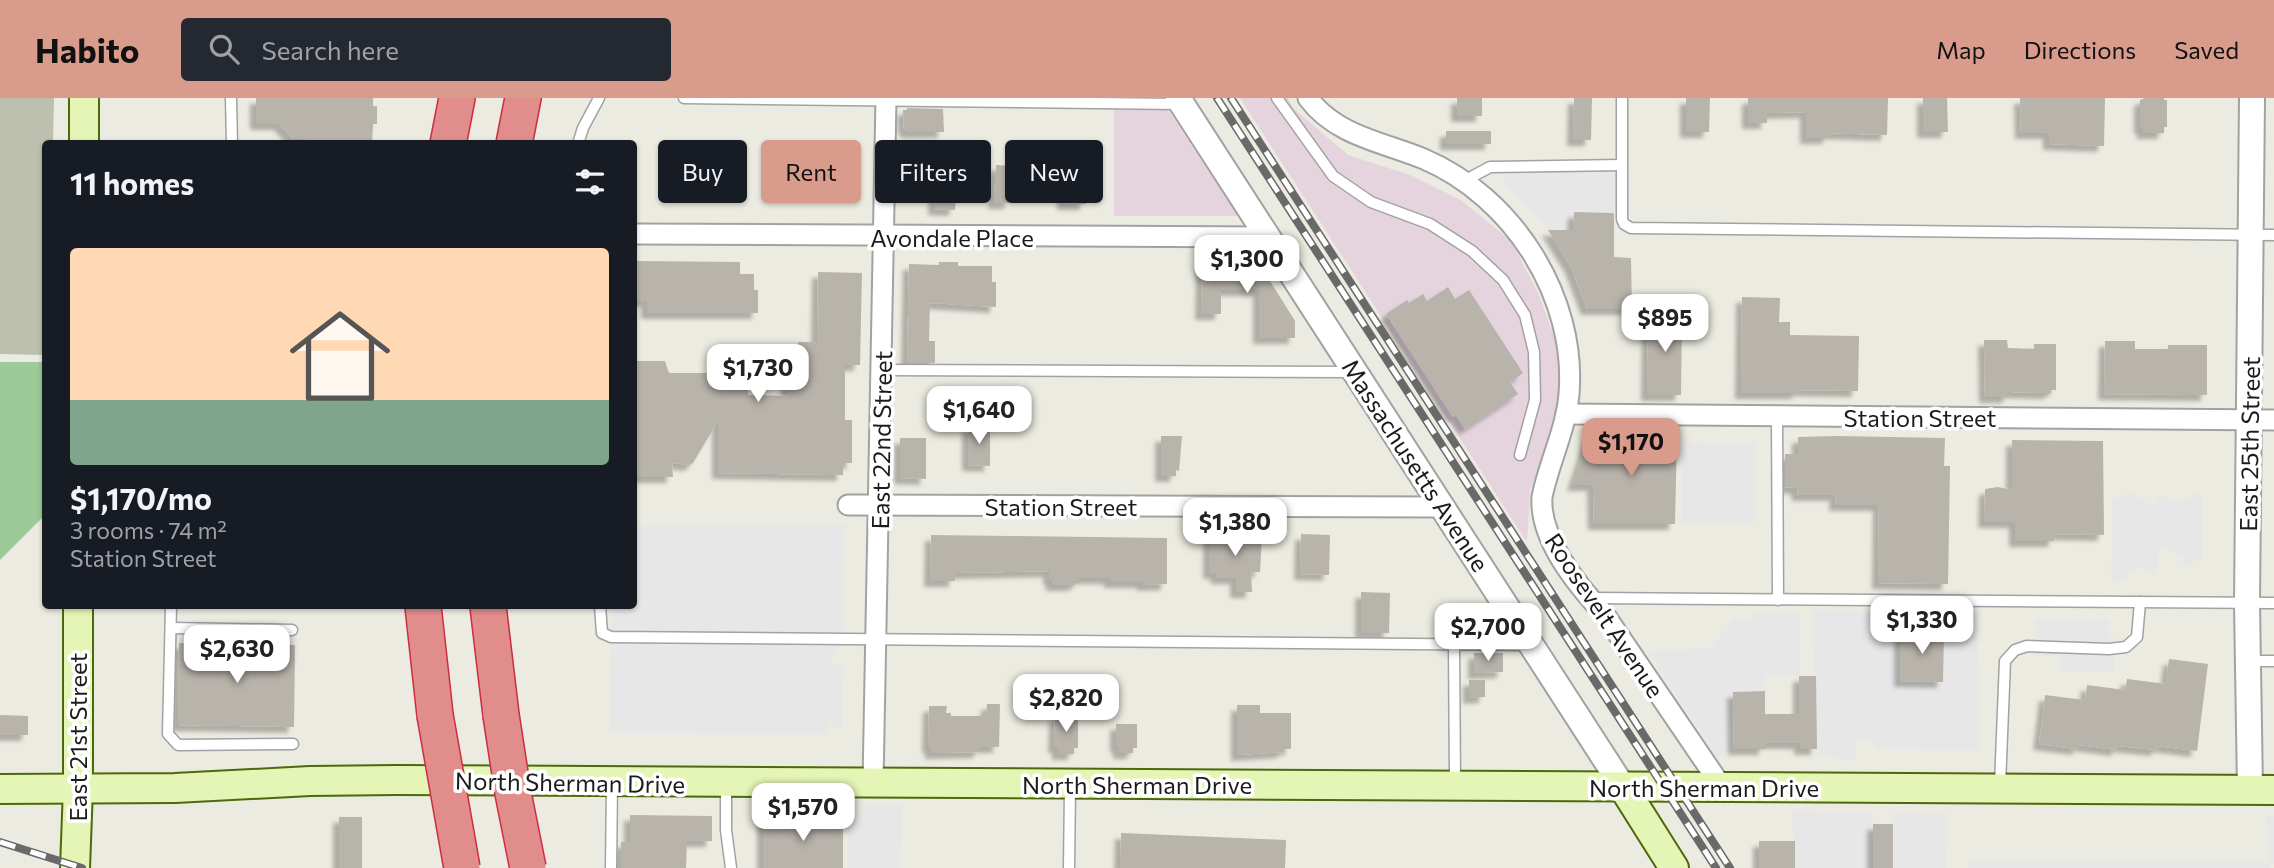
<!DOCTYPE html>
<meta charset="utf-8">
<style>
body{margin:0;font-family:Commissioner,sans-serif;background:#242831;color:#f1f3f6;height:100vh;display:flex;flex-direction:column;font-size:26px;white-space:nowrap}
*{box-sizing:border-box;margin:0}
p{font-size:23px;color:#9ea1a6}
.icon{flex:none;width:38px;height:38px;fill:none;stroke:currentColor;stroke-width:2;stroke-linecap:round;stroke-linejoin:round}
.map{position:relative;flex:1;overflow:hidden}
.details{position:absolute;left:42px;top:42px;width:595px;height:469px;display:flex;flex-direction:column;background:#171b24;border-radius:7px;box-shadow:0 2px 5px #0004}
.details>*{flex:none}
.banner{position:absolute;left:658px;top:42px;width:665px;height:63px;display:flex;gap:14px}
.price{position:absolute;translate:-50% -60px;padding:0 16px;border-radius:14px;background:#fff;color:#222;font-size:23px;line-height:46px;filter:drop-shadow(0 2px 4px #0008)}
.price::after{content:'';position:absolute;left:50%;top:42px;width:21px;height:16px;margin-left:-10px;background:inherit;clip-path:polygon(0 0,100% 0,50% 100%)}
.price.active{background:#d99b8c;color:#111}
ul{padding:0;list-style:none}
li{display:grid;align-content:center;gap:14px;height:371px;padding:0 28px}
li span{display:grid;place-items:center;height:217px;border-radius:7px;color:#555}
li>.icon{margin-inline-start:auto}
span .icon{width:126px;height:126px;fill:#fffc;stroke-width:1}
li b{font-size:30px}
h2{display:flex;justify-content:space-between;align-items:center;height:84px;padding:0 28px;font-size:30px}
.chip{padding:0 24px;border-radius:7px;background:#171b24;box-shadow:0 2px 5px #0004;font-size:24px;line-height:63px}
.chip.active{background:#d99b8c;color:#111}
header{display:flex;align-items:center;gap:42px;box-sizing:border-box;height:98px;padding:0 35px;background:#d99b8c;color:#111}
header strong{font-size:33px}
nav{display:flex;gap:38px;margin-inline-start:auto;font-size:24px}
.search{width:490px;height:63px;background:#242831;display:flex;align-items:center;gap:18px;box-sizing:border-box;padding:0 24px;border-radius:7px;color:#9ea1a6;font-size:26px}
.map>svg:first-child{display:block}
.industrial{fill:#e5d3de}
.construction{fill:#bcc0ad}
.forest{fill:#9cca98}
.parking{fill:#e7e7e7}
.building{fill:#b8b3ab;filter:url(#shadow)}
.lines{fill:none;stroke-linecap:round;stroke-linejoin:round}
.service-casing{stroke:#a2a2a2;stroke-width:13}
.minor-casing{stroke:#a2a2a2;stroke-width:23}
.tertiary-casing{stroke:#a2a2a2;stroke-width:28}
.secondary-casing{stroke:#4c6a0a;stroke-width:32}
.motorway-casing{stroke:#cc2d42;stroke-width:38}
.service{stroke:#fff;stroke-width:10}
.minor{stroke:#fff;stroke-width:19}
.tertiary{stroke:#fff;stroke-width:24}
.secondary{stroke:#e5f5b6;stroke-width:28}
.motorway{stroke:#e08d8c;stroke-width:35}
.rail-casing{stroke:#696969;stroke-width:8}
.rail{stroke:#fff;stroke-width:5;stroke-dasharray:16;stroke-linecap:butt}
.motorway-bridge-casing{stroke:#cc2d42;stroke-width:38;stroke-linecap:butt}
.motorway-bridge{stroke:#e08d8c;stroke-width:35}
.labels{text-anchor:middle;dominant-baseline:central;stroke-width:7;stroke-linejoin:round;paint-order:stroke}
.street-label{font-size:24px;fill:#1b1b1b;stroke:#fff}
</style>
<header>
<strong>Habito</strong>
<div class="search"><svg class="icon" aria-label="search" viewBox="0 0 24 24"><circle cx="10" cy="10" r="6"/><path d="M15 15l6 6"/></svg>Search here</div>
<nav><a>Map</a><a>Directions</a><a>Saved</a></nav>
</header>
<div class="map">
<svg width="2274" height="770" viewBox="0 0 2274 770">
<defs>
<filter id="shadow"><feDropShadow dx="-6" dy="6" stdDeviation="2" flood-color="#0004"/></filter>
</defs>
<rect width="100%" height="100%" fill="#ecebe1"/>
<!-- industrial -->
<g class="industrial">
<path d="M1240,0H1288L1293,10L1348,57L1410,77L1461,102L1511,143L1539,197L1558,250L1559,296L1550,349L1530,392L1527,444Z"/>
<path d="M1114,9H1166L1238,118H1114Z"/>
</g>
<!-- construction -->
<path class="construction" d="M0,0H54L53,45L46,46L45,257L0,256Z"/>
<!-- forest -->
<path class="forest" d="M0,264H46L45,417L0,462Z"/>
<!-- parking -->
<g class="parking">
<path d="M1630,72L1629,114H1574L1573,132H1548L1504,84L1501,74Z"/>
<path d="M1682,344L1755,346V425H1682Z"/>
<path d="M2129,394L2155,409V402L2159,395L2172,403H2182L2199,394L2202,400V460L2183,470V461L2159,446L2158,471L2154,478L2141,469L2115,486L2111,479L2112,402Z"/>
<path d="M845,427L843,542L829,566L843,567L842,632L828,624V636L610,635L611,508H634V428Z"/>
<path d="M1812,512L1899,513L1900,583L1943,584L1945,516L1978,517L1980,652L1875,651L1874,642L1856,643V662L1817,658Z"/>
<path d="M1757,514L1799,515V578L1764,577L1765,593L1734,594V651L1717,660L1648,553L1710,550L1735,521L1750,522Z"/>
<path d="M2035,521L2109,522V538H2114V574L2060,573V558H2034Z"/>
<path d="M902,705L901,770H847L848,720H859L860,709Z"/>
<path d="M1792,712L1873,714V770H1795Z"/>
<path d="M1893,714L1948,716L1946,770H1893Z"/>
<path d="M2266,718H2274V766L2271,765L2270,770H1969V763L2270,764Z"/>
</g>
<!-- building -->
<g class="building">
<path d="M256,0H373V8H377V26H373L372,46H306V41H293L280,26H256Z"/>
<rect x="1457" y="0" width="25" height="18"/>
<path d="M1574,0H1592L1591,42H1573Z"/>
<path d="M1686,0H1710L1709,34H1686Z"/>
<path d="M1748,0H1888L1887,37L1829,35V40H1806V14L1767,15V25H1748Z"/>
<path d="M1923,0H1947L1948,34H1923Z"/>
<path d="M2020,0H2105L2104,48L2049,46V35H2021Z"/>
<path d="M2145,0H2164V2H2167V29H2164V35H2143V30H2140V2Z"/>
<path d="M907,10L943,11L944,34H907V32L904,31L903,12H907Z"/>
<rect x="1446" y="33" width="45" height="13"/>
<path d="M935,56L960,57L955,112L934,111Z"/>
<path d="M1063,61L1079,62V78H1087L1086,106H1063L1064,80H1061Z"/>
<path d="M996,67L1020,68L1019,91H1011V105H994Z"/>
<path d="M1574,114L1614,115V159L1631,160L1632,211H1587L1571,169L1548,132H1573Z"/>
<path d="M634,163L740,164V176H754V192H758V215H647V203H634Z"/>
<path d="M1202,163L1258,164L1295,223V240H1259V192H1221V216H1201Z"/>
<path d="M939,164H958V168H992V184H996V209L930,205L929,243H935V265H907L909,166L939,167Z"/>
<path d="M818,174L862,175L860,267H845V322H852V365H843V377L718,375V323L693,365L689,367L672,365L673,379H634V263H665L669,275H748V297L787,298V275H798V244H817Z"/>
<path d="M1448,189L1455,201L1469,192L1523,275L1510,284L1518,296L1465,331L1456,317L1453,319L1386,216L1407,202L1409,205L1423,196L1427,203Z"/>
<path d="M1742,199L1780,200L1779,224H1790V237L1859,238L1858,293L1798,292V295H1741Z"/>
<path d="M1648,216H1682L1681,297H1647Z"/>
<path d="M1984,242H2007L2008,250L2034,251V246H2056V292H2051V295L2009,294V299H1985Z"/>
<path d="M2105,243H2135V251H2168V247H2207V297L2104,296Z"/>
<path d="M968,328H990V368L968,367Z"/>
<path d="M1590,335L1677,336L1675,426H1594L1593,387H1573Z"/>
<path d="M1161,338H1182L1179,373L1176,372V378H1161Z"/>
<path d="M1837,338L1945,340L1944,368H1950L1948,486L1878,485L1879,407H1835L1836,397H1798L1797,390L1785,389V356H1798V339Z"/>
<path d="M900,340H926V381L900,380Z"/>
<path d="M2012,342L2103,343L2104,437L2055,436L2054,443H2015V424H1984L1985,391L1998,389L2012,392Z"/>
<path d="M1212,434H1230V438H1262L1260,474H1251L1252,494H1236V480H1217L1216,475H1209V439H1212Z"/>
<path d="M1301,436L1330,437L1329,477L1300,476Z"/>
<path d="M931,437L1167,440V486L1143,487V484H1110V480H1079V485H1075V487H1052V481H1049V473L955,475V483H930Z"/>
<path d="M1361,494L1390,495L1389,535H1361Z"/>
<path d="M1900,532L1944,533L1943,584L1900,583Z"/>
<path d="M179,545L295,547L294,629L178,627Z"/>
<path d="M1474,555H1503V574L1474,575Z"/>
<path d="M2169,561L2208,566L2197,653L2158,648L2157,652L2118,648V652L2079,647L2078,651L2039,646L2045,597L2085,602L2087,587L2125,592L2127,581L2166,586Z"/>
<path d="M1799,578H1816L1817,651H1800V645H1765V651H1734L1733,594L1765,593V616H1799Z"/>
<path d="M1469,582H1485V599L1469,600Z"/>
<path d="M987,606H1000L999,649H980V654L931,655V649H928L929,608H947L946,615H951V618H986Z"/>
<path d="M1237,607H1260V615H1291V651H1284V654L1237,657Z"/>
<path d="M0,617L28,618V637H0Z"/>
<path d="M1055,617L1078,618V650H1074V656H1058V649H1054Z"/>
<path d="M1116,626H1137V650H1133V655H1119V649H1116Z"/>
<path d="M630,717L712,718V743H687L686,770H621V744H630Z"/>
<rect x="339" y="719" width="23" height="51"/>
<rect x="763" y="720" width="80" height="50"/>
<rect x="1873" y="726" width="20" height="44"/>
<path d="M1121,735L1286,742L1285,770H1120Z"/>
<rect x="1759" y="743" width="36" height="27"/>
</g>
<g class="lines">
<!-- service casing -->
<g class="service-casing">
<g id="service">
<path d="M231,0L232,46"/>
<path d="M684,0L1178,6"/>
<path d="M1277,0L1333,78L1371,104L1430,126L1472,153L1503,182L1525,217L1534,254L1535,302L1520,357"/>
<path d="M1622,0V121L1624,126L1631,130L2274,137"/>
<path d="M578,46L583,30L599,0"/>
<path d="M1464,83L1490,69L1622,67"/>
<path d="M882,272L1353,274"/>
<path d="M1777,318L1778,502"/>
<path d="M1592,500L2274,505"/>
<path d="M171,508L168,636L178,647L293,646"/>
<path d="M600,508L602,535L611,539L1529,547"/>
<path d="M171,530L292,532"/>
<path d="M1454,547L1455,684"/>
<path d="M2250,563H2274"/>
<path d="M726,685V732L731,770"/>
<path d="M2000,687L2005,563L2015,552L2027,548L2109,551L2126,549L2137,539L2140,504"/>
<path d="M611,770L612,685"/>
<path d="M1069,770L1070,690"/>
</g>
</g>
<!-- minor casing -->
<g class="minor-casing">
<g id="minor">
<path d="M1308,0C1336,38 1383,44 1424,61C1513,99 1577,199 1569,296C1566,332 1549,364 1542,399C1539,441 1577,487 1605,517L1722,689"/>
<path d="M634,136L1270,139"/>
<path d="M1566,316L2274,322"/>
<path d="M848,407L1443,409"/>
<path d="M873,685L886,0"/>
</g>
</g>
<!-- tertiary casing -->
<g class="tertiary-casing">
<g id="tertiary">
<path d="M1178,0L1623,689"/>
<path d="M2250,692L2247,505L2252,0"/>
</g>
</g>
<!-- secondary casing -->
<g class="secondary-casing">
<g id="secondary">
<path d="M84,46V0"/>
<path d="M1623,689L1674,770"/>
<path d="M0,691L175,690L310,683L396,682L2274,692"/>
<path d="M75,770L78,690V508"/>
</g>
</g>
<!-- motorway casing -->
<g class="motorway-casing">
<g id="motorway">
<path d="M448,46L457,0"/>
<path d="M514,46L523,0"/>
<path d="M423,508L435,617"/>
<path d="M488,508L501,617"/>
</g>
</g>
<!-- service -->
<use href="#service" class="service"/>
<!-- minor -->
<use href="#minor" class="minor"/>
<!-- tertiary -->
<use href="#tertiary" class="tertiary"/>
<!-- secondary -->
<use href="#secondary" class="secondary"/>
<!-- motorway -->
<use href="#motorway" class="motorway"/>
<!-- rail casing -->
<g class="rail-casing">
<g id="rail">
<path d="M1217,0L1716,770"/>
<path d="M1231,0L1730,770"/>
<path d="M0,744L82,770"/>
</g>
</g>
<!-- rail -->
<use href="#rail" class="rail"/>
<!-- motorway-bridge casing -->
<g class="motorway-bridge-casing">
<g id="motorway-bridge">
<path d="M435,617L462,770"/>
<path d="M501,617L513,695L528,770"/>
</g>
</g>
<!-- motorway-bridge -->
<use href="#motorway-bridge" class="motorway-bridge"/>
</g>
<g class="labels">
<!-- street labels -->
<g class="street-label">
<text x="952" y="139">Avondale Place</text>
<text x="1920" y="319">Station Street</text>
<text transform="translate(881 342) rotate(-89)">East 22nd Street</text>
<text transform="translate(2249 346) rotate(-89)">East 25th Street</text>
<text transform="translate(1416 367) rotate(57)">Massachusetts Avenue</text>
<text x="1061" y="408">Station Street</text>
<text transform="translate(1605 517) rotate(56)">Roosevelt Avenue</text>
<text transform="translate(77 639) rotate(-90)">East 21st Street</text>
<text transform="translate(570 684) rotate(1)">North Sherman Drive</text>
<text x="1137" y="686">North Sherman Drive</text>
<text x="1704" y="689">North Sherman Drive</text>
</g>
</g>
</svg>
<b class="price" style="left:1247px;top:197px">$1,300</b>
<b class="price" style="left:1665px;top:256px">$895</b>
<b class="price" style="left:758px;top:306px">$1,730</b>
<b class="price" style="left:979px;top:348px">$1,640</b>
<b class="price active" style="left:1631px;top:380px">$1,170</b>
<b class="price" style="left:1235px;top:460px">$1,380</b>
<b class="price" style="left:1922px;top:558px">$1,330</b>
<b class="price" style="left:1488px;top:565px">$2,700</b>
<b class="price" style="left:237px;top:587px">$2,630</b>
<b class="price" style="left:1066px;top:636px">$2,820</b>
<b class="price" style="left:803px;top:745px">$1,570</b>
<div class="banner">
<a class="chip">Buy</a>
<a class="chip active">Rent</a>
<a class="chip">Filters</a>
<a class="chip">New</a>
</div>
<section class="details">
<h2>11 homes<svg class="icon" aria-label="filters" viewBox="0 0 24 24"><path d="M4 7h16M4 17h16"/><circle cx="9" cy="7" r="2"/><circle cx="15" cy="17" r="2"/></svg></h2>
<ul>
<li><span style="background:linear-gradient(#ffd9b3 70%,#7fa58c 0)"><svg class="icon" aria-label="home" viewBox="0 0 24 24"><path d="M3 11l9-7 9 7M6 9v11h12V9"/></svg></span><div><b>$1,170/mo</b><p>3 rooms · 74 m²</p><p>Station Street</p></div></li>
</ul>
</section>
</div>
